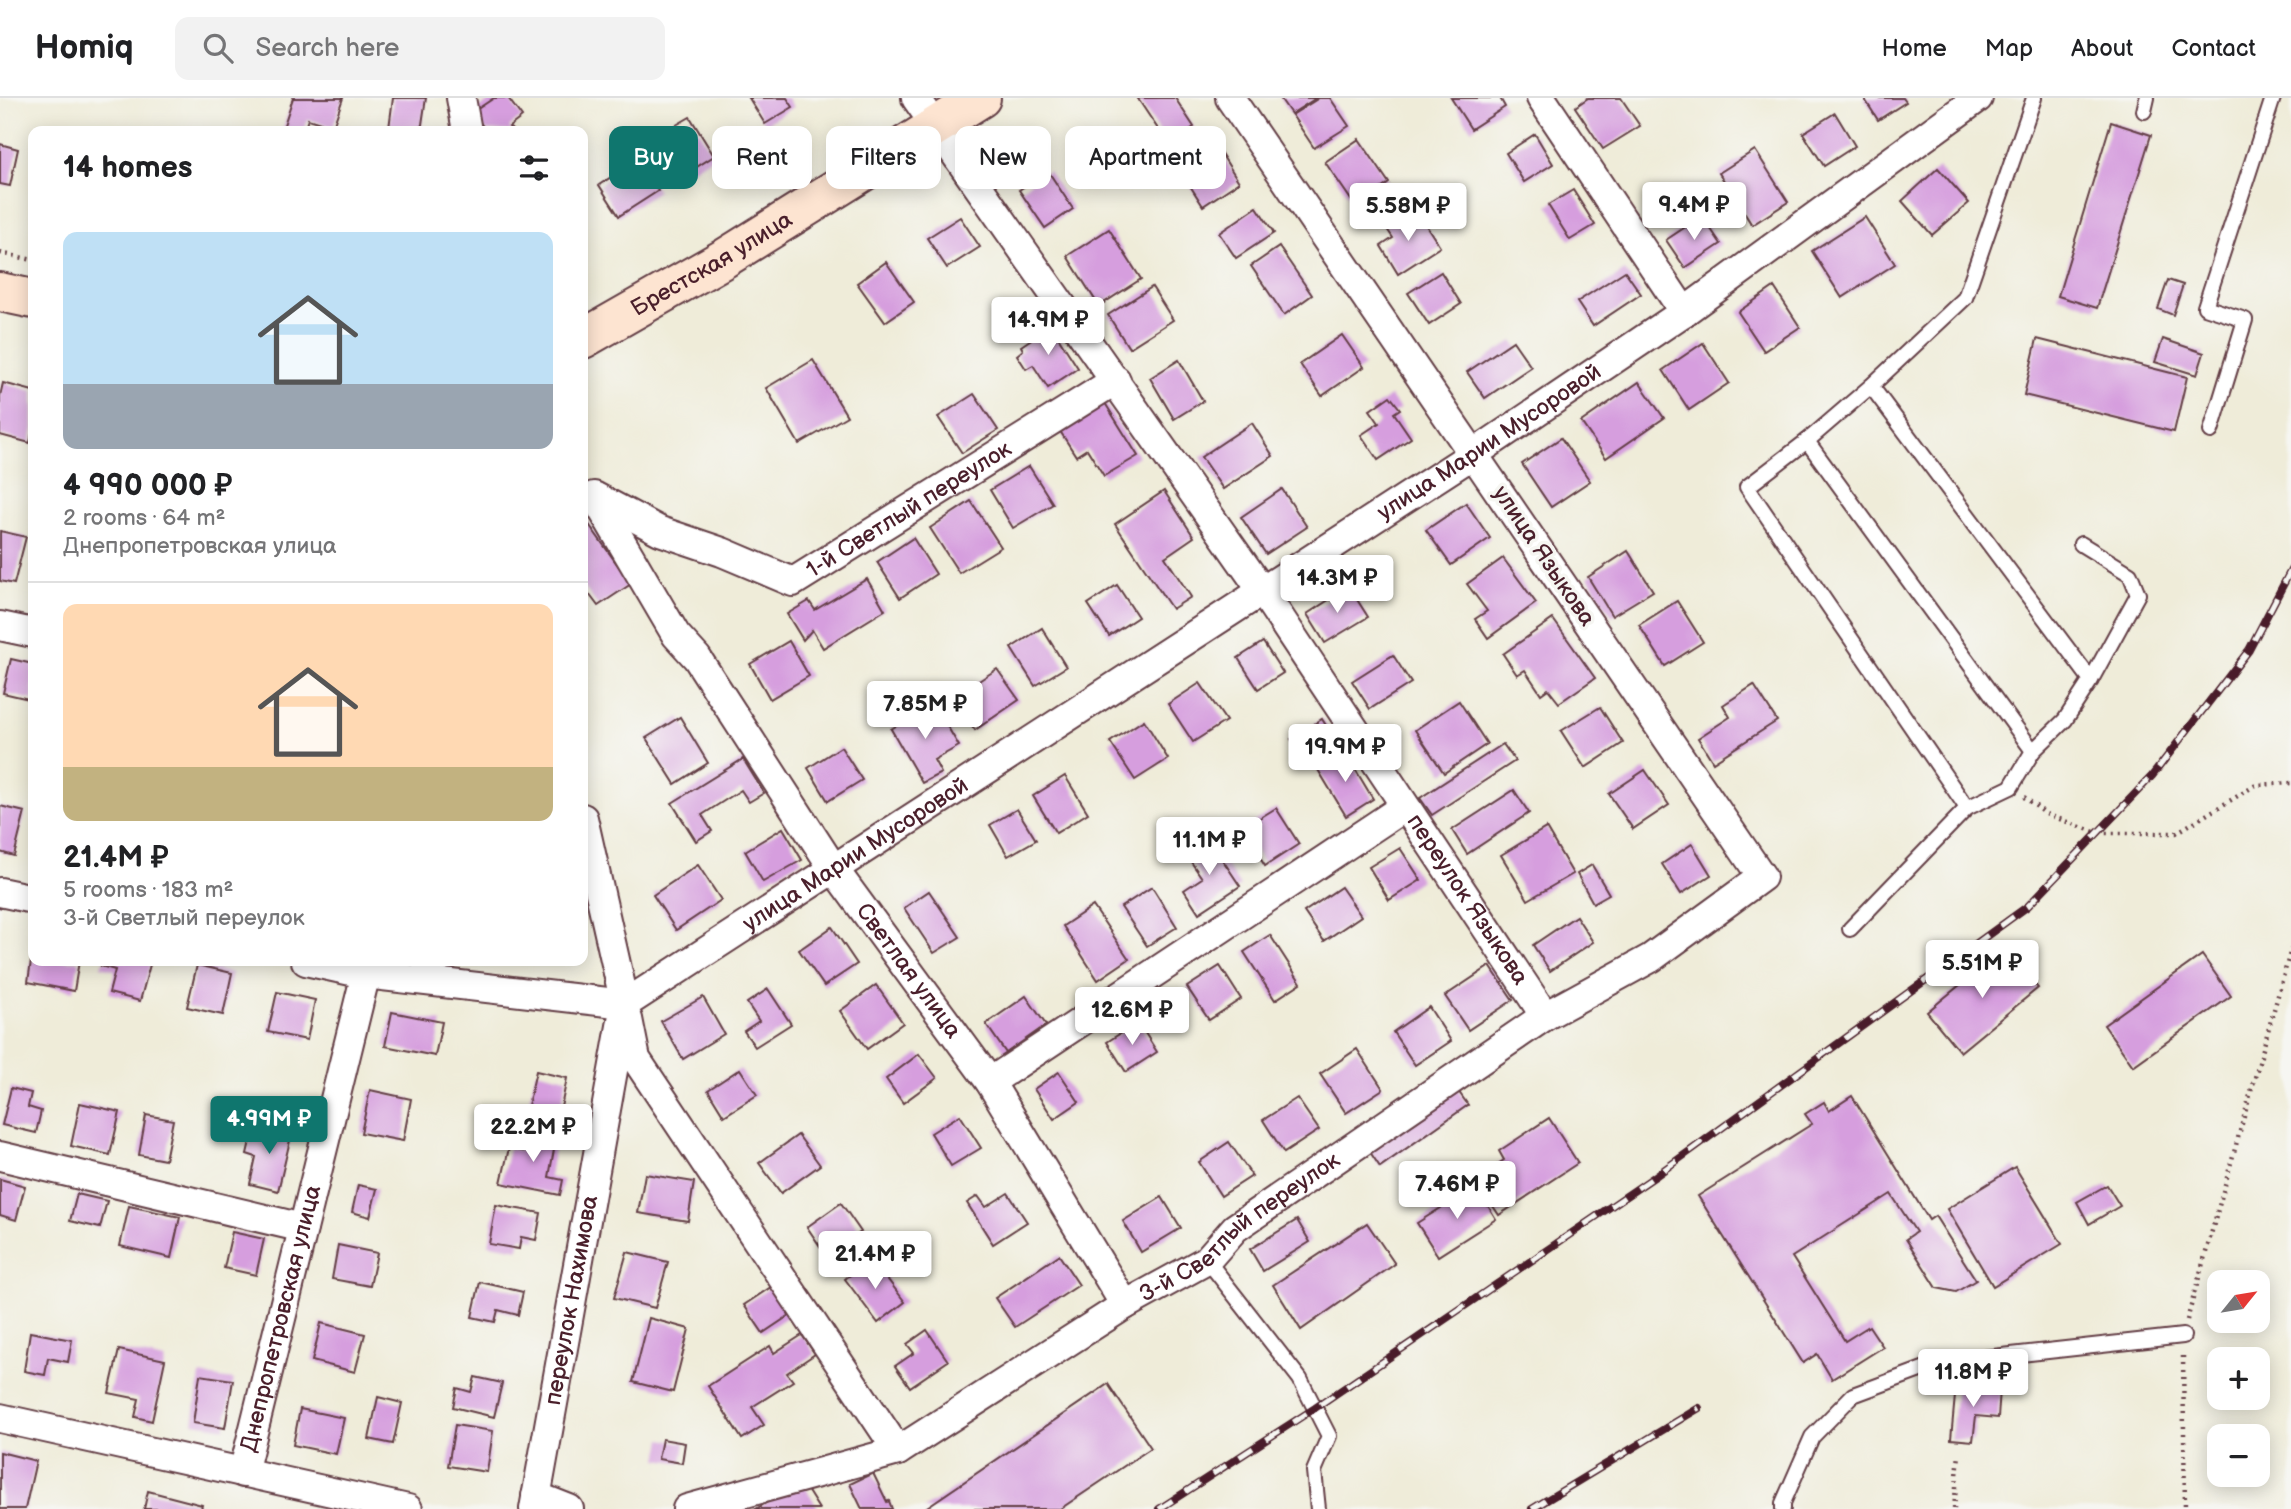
<!DOCTYPE html>
<meta charset="utf-8">
<style>
body{margin:0;font-family:"Balsamiq Sans",sans-serif;background:#f2f2f2;color:#202124;height:100vh;display:flex;flex-direction:column;font-size:26px;white-space:nowrap}
*{box-sizing:border-box;margin:0}
p{font-size:23px;color:#757577}
.icon{flex:none;width:38px;height:38px;fill:none;stroke:currentColor;stroke-width:2;stroke-linecap:round;stroke-linejoin:round}
.map{position:relative;flex:1;overflow:hidden}
.drawer{position:absolute;left:28px;top:28px;width:560px;height:840px;display:flex;flex-direction:column;background:#fff;border-radius:14px;box-shadow:0 4px 18px #0003}
.drawer>*{flex:none}
.banner{position:absolute;left:609px;top:28px;width:665px;height:63px;display:flex;gap:14px}
.needle{width:46px;rotate:60deg}
.buttons{position:absolute;left:2207px;top:1172px;display:grid;gap:14px}
.buttons a{display:grid;place-items:center;width:63px;height:63px;border-radius:14px;background:#fff;box-shadow:0 4px 18px #0003;font-size:35px}
.price{position:absolute;translate:-50% -60px;padding:0 16px;border-radius:7px;background:#fff;color:#222;font-size:23px;line-height:46px;filter:drop-shadow(0 2px 4px #0008)}
.price::after{content:'';position:absolute;left:50%;top:42px;width:21px;height:16px;margin-left:-10px;background:inherit;clip-path:polygon(0 0,100% 0,50% 100%)}
.price.active{background:#0f766e;color:#fff}
ul{padding:0;list-style:none}
li{display:grid;align-content:center;gap:14px;height:371px;padding:0 35px}
li+li{border-top:2px solid #e0e0e0}
li span{display:grid;place-items:center;height:217px;border-radius:14px;color:#555}
li>.icon{margin-inline-start:auto}
span .icon{width:126px;height:126px;fill:#fffc;stroke-width:1}
li b{font-size:30px}
h2{display:flex;justify-content:space-between;align-items:center;height:84px;padding:0 35px;font-size:30px}
.chip{padding:0 24px;border-radius:14px;background:#fff;box-shadow:0 4px 18px #0003;font-size:24px;line-height:63px}
.chip.active{background:#0f766e;color:#fff}
header{display:flex;align-items:center;gap:42px;box-sizing:border-box;height:98px;padding:0 35px;background:#fff;border-bottom:2px solid #e0e0e0}
header strong{font-size:33px}
nav{display:flex;gap:38px;margin-inline-start:auto;font-size:24px}
.search{width:490px;height:63px;background:#f2f2f2;display:flex;align-items:center;gap:18px;box-sizing:border-box;padding:0 24px;border-radius:14px;color:#757577;font-size:26px}
.map>svg:first-child{display:block}
.building{fill:#d69ede}
.lines{fill:none;stroke-linecap:round;stroke-linejoin:round}
.lane-casing{stroke:#633e45;stroke-width:18}
.street-casing{stroke:#633e45;stroke-width:32}
.secondary-casing{stroke:#633e45;stroke-width:42}
.path{stroke:#633e45;stroke-width:4.5;stroke-dasharray:2 5;stroke-linecap:butt}
.lane{stroke:#fff;stroke-width:14}
.street{stroke:#fff;stroke-width:28}
.secondary{stroke:#fde4d1;stroke-width:38}
.rail-casing{stroke:#4a1f2b;stroke-width:8}
.rail{stroke:#f6f6f2;stroke-width:5;stroke-dasharray:16;stroke-linecap:butt}
.labels{text-anchor:middle;dominant-baseline:central;stroke-width:7;stroke-linejoin:round;paint-order:stroke}
.street-label{font-size:23px;fill:#4a1f2b;stroke:#f6f6f2}
</style>
<header>
<strong>Homiq</strong>
<div class="search"><svg class="icon" aria-label="search" viewBox="0 0 24 24"><circle cx="10" cy="10" r="6"/><path d="M15 15l6 6"/></svg>Search here</div>
<nav><a>Home</a><a>Map</a><a>About</a><a>Contact</a></nav>
</header>
<div class="map">
<svg width="2291" height="1411" viewBox="0 0 2291 1411">
<rect width="100%" height="100%" fill="#f6f6f2"/>
<filter id="ink" filterUnits="userSpaceOnUse"><feTurbulence type="fractalNoise" baseFrequency=".0143" numOctaves="2"/><feDisplacementMap in="SourceGraphic" scale="14" xChannelSelector="R" yChannelSelector="G"/><feConvolveMatrix kernelMatrix="1 2 1 2 8 2 1 2 1" color-interpolation-filters="sRGB"/></filter>
<filter id="wash" filterUnits="userSpaceOnUse"><feTurbulence type="fractalNoise" baseFrequency=".00686" numOctaves="4" result="noise"/><feDisplacementMap in="SourceGraphic" scale="28" xChannelSelector="R" yChannelSelector="G"/><feGaussianBlur stdDeviation="1.57" result="paint"/><feColorMatrix in="noise" values="0 0 0 0 0 0 0 0 0 0 0 0 0 0 0 0 0 1.4 0 .05"/><feComposite in="paint" operator="in"/></filter>
<g filter="url(#wash)">
<rect width="100%" height="100%" fill="#efecd9"/>
<g id="blocks">
<!-- building -->
<g class="building">
<path d="M293,0H343L333,29L308,21L304,33H282Z"/>
<path d="M393,0H426L421,33L389,30Z"/>
<path d="M494,0H508L522,19L509,29L513,33H486L473,14Z"/>
<path d="M749,0H787L793,9L765,26Z"/>
<path d="M1140,0H1175L1194,29L1168,46L1138,1Z"/>
<path d="M1280,0H1316L1291,16Z"/>
<path d="M1319,0H1330L1349,28L1314,50L1292,17Z"/>
<path d="M1451,0H1500L1505,9L1471,31Z"/>
<path d="M1588,0H1621L1640,28L1603,51L1575,9Z"/>
<path d="M1864,0H1903L1906,4L1878,22Z"/>
<path d="M1835,15L1855,48L1824,68L1803,35Z"/>
<path d="M690,19L714,58L684,77L659,37Z"/>
<path d="M2111,24L2151,37L2097,210L2058,198Z"/>
<path d="M1535,36L1553,66L1524,84L1506,55Z"/>
<path d="M1359,41L1389,85L1356,109L1325,64Z"/>
<path d="M0,46L18,51L10,88L0,86Z"/>
<path d="M1217,49L1239,84L1203,108L1180,72Z"/>
<path d="M1755,52L1788,104L1752,127L1719,75Z"/>
<path d="M637,62L658,93L619,118L599,87Z"/>
<path d="M1938,70L1969,105L1932,137L1902,103Z"/>
<path d="M1048,73L1073,111L1045,130L1019,92Z"/>
<path d="M1573,92L1595,127L1570,142L1548,107Z"/>
<path d="M1257,109L1274,135L1236,160L1219,135Z"/>
<path d="M1402,117L1410,129L1422,121L1440,149L1398,176L1381,148L1393,140L1385,128Z"/>
<path d="M1702,118L1721,146L1685,170L1666,142Z"/>
<path d="M960,119L980,149L947,170L927,140Z"/>
<path d="M1865,119L1895,166L1842,200L1812,153Z"/>
<path d="M1109,131L1141,181L1099,208L1067,158Z"/>
<path d="M1279,149L1312,197L1284,217L1251,168Z"/>
<path d="M886,164L914,204L885,224L857,185Z"/>
<path d="M1625,173L1641,196L1593,228L1577,204Z"/>
<path d="M1441,174L1461,206L1429,227L1408,195Z"/>
<path d="M2168,182L2183,187L2173,217L2158,211Z"/>
<path d="M1152,189L1173,222L1129,250L1108,217Z"/>
<path d="M1774,189L1800,229L1764,253L1738,214Z"/>
<path d="M1051,228L1078,270L1048,290L1033,267L1026,271L1017,257L1023,252L1021,248Z"/>
<path d="M1342,237L1364,269L1322,298L1300,266Z"/>
<path d="M2037,241L2187,279L2174,334L2024,297Z"/>
<path d="M2163,241L2204,255L2197,277L2155,264Z"/>
<path d="M1513,243L1531,269L1485,300L1467,274Z"/>
<path d="M1703,245L1729,285L1689,312L1663,272Z"/>
<path d="M813,262L847,318L799,346L766,290Z"/>
<path d="M1179,262L1203,303L1174,321L1150,280Z"/>
<path d="M1639,284L1664,320L1606,360L1581,324Z"/>
<path d="M3,285L33,293V331L30,345L0,337V298Z"/>
<path d="M974,296L998,332L962,355L938,319Z"/>
<path d="M1390,298L1400,311L1394,315L1411,340L1378,362L1361,337L1379,325L1370,312Z"/>
<path d="M1105,305L1138,358L1104,378L1087,351L1076,358L1060,333Z"/>
<path d="M1252,325L1273,358L1223,391L1201,359Z"/>
<path d="M1561,340L1590,383L1551,409L1522,366Z"/>
<path d="M1029,368L1053,406L1013,430L990,392Z"/>
<path d="M1282,391L1307,429L1266,456L1241,419Z"/>
<path d="M1164,393L1194,439L1165,459L1191,499L1172,511L1115,426Z"/>
<path d="M971,403L1001,449L959,475L930,430Z"/>
<path d="M1466,405L1490,440L1451,467L1426,432Z"/>
<path d="M583,418L631,486L598,508L583,488Z"/>
<path d="M0,433L26,439L14,486L0,483Z"/>
<path d="M913,440L936,476L900,500L877,464Z"/>
<path d="M1628,453L1653,493L1612,518L1588,479Z"/>
<path d="M1503,460L1536,505L1488,540L1475,521L1487,513L1467,486Z"/>
<path d="M867,481L885,512L823,550L812,532L803,542L787,516L809,503L815,512Z"/>
<path d="M1117,487L1138,519L1109,538L1088,506Z"/>
<path d="M1349,489L1368,519L1325,545L1307,516Z"/>
<path d="M1677,503L1703,544L1665,568L1639,527Z"/>
<path d="M1553,521L1595,580L1559,605L1548,591L1541,596L1525,572L1517,577L1503,556Z"/>
<path d="M1042,530L1066,569L1035,588L1011,550Z"/>
<path d="M789,543L809,578L770,601L750,566Z"/>
<path d="M1263,544L1283,575L1258,591L1238,560Z"/>
<path d="M1393,557L1411,585L1370,611L1352,583Z"/>
<path d="M11,561L33,566V602L3,595Z"/>
<path d="M997,571L1019,602L975,632L953,600Z"/>
<path d="M1200,585L1226,623L1193,644L1168,606Z"/>
<path d="M1754,587L1777,623L1713,664L1698,640L1730,619L1723,607Z"/>
<path d="M1459,603L1487,646L1444,675L1415,632Z"/>
<path d="M934,606L959,648L934,662L941,675L922,685L891,631Z"/>
<path d="M1600,609L1623,645L1585,670L1561,633Z"/>
<path d="M680,619L708,665L675,686L646,640Z"/>
<path d="M1322,621L1334,640L1303,660L1291,641Z"/>
<path d="M1144,622L1168,661L1135,682L1110,644Z"/>
<path d="M1503,646L1515,663L1432,717L1420,700Z"/>
<path d="M841,649L862,682L828,703L808,670Z"/>
<path d="M1345,654L1373,701L1346,718L1317,670Z"/>
<path d="M743,661L764,695L749,704L741,692L702,717L712,733L696,743L672,705Z"/>
<path d="M1645,672L1669,707L1633,731L1609,696Z"/>
<path d="M1065,678L1088,715L1056,735L1033,698Z"/>
<path d="M1514,692L1529,715L1467,756L1452,732Z"/>
<path d="M0,708L25,714L14,758L0,754Z"/>
<path d="M1276,710L1299,746L1265,768L1242,731Z"/>
<path d="M1017,711L1036,742L1008,758L990,727Z"/>
<path d="M783,730L802,762L763,784L745,753Z"/>
<path d="M1546,730L1573,776L1528,802L1501,757Z"/>
<path d="M1208,740L1240,788L1199,815L1184,792L1202,780L1185,755Z"/>
<path d="M1692,746L1711,777L1681,796L1662,766Z"/>
<path d="M1400,750L1421,782L1389,802L1369,769Z"/>
<path d="M698,767L721,802L676,832L653,797Z"/>
<path d="M1592,767L1609,796L1593,805L1577,776Z"/>
<path d="M1152,789L1177,829L1147,848L1121,809Z"/>
<path d="M1341,789L1361,818L1324,843L1304,814Z"/>
<path d="M929,793L960,839L934,855L904,810Z"/>
<path d="M1093,808L1129,861L1098,882L1063,828Z"/>
<path d="M1576,818L1593,844L1550,873L1533,847Z"/>
<path d="M832,829L857,866L824,888L799,852Z"/>
<path d="M1270,837L1301,885L1275,902L1244,854Z"/>
<path d="M2005,850L2038,890L1960,954L1927,914Z"/>
<path d="M2202,857L2231,898L2133,968L2104,927Z"/>
<path d="M31,863H79L74,893L28,884Z"/>
<path d="M103,863H151L140,903L109,895L115,872L101,868Z"/>
<path d="M197,867L232,875L223,917L187,909Z"/>
<path d="M1220,868L1241,901L1209,922L1187,889Z"/>
<path d="M1490,868L1513,902L1468,932L1445,898Z"/>
<path d="M876,887L903,925L867,951L840,913Z"/>
<path d="M768,891L791,926L755,949L744,933L759,923L747,905Z"/>
<path d="M277,894L315,902L307,942L268,934Z"/>
<path d="M1026,898L1046,927L1006,955L986,926Z"/>
<path d="M703,899L724,936L683,961L661,923Z"/>
<path d="M1429,909L1451,943L1415,967L1393,934Z"/>
<path d="M392,914L442,924L435,958L385,948Z"/>
<path d="M1138,924L1157,954L1126,974L1107,944Z"/>
<path d="M1357,951L1383,991L1346,1015L1320,976Z"/>
<path d="M919,956L937,980L903,1005L886,981Z"/>
<path d="M740,971L757,997L724,1018L708,992Z"/>
<path d="M536,973L567,980L559,1019L527,1012Z"/>
<path d="M1059,974L1079,1004L1054,1021L1034,991Z"/>
<path d="M11,990L31,995L28,1009L41,1013L36,1035L2,1027Z"/>
<path d="M1456,990L1468,1007L1380,1069L1368,1051Z"/>
<path d="M370,992L411,1001L403,1043L361,1035Z"/>
<path d="M1852,998L1929,1122L1935,1118L1976,1182L1956,1194L1937,1190L1906,1141L1916,1134L1891,1096L1792,1159L1845,1243L1869,1228L1883,1249L1832,1281L1817,1256L1803,1265L1698,1098L1812,1026L1805,1016L1824,1004L1829,1013Z"/>
<path d="M1297,1000L1319,1032L1284,1055L1263,1022Z"/>
<path d="M80,1005L120,1014L110,1057L71,1048Z"/>
<path d="M146,1017L173,1022L165,1062L139,1057Z"/>
<path d="M960,1017L981,1050L951,1068L931,1035Z"/>
<path d="M1549,1020L1578,1065L1499,1117L1475,1081L1504,1062L1499,1053Z"/>
<path d="M254,1026L292,1034L278,1093L250,1086L256,1059L247,1056Z"/>
<path d="M528,1029L557,1035L549,1079L563,1082L560,1097L501,1085L509,1050L523,1053Z"/>
<path d="M798,1037L820,1067L781,1095L759,1065Z"/>
<path d="M1229,1044L1252,1078L1221,1098L1199,1064Z"/>
<path d="M2015,1069L2062,1146L1993,1188L1947,1111Z"/>
<path d="M645,1076L694,1084L688,1123L638,1115Z"/>
<path d="M0,1081L25,1088L16,1122L0,1117Z"/>
<path d="M358,1087L377,1091L370,1119L352,1114Z"/>
<path d="M2107,1087L2120,1108L2089,1126L2077,1104Z"/>
<path d="M1476,1088L1496,1121L1438,1158L1417,1125Z"/>
<path d="M1008,1095L1027,1124L993,1146L967,1105L978,1098L986,1109Z"/>
<path d="M77,1096L107,1103L100,1130L70,1123Z"/>
<path d="M1162,1099L1181,1130L1141,1154L1123,1123Z"/>
<path d="M841,1105L861,1134L826,1157L807,1129Z"/>
<path d="M496,1107L541,1115L536,1142L521,1139L519,1151L489,1146Z"/>
<path d="M129,1108L180,1119L171,1160L120,1148Z"/>
<path d="M1297,1122L1310,1144L1263,1173L1250,1151Z"/>
<path d="M1367,1125L1395,1166L1301,1232L1273,1187Z"/>
<path d="M232,1134L264,1141L256,1177L224,1170Z"/>
<path d="M338,1147L377,1155L370,1188L332,1181Z"/>
<path d="M627,1154L668,1164L655,1210L614,1200Z"/>
<path d="M1059,1157L1079,1187L1015,1229L995,1200Z"/>
<path d="M872,1161L905,1204L878,1225L845,1181Z"/>
<path d="M480,1184L523,1194L518,1217L498,1212L495,1224L472,1219Z"/>
<path d="M771,1189L790,1217L763,1235L744,1207Z"/>
<path d="M649,1220L689,1231L673,1294L633,1284Z"/>
<path d="M321,1225L365,1236L355,1274L312,1263Z"/>
<path d="M927,1232L948,1263L910,1289L895,1268L914,1255L907,1246Z"/>
<path d="M30,1234L72,1242L68,1264L48,1260L45,1277L24,1273Z"/>
<path d="M802,1237L815,1256L787,1275L793,1283L752,1309L764,1327L742,1341L708,1288L770,1248L774,1255Z"/>
<path d="M119,1252L165,1262L152,1323L135,1319L139,1301L109,1295Z"/>
<path d="M200,1277L233,1282L225,1330L193,1325Z"/>
<path d="M475,1279L502,1285L494,1319L453,1309L457,1290L471,1294Z"/>
<path d="M1108,1286L1151,1350L1060,1411H924Z"/>
<path d="M1956,1287L2000,1291L1998,1320L1976,1318L1973,1343L1951,1341Z"/>
<path d="M378,1299L402,1305L393,1346L369,1341Z"/>
<path d="M300,1311L344,1320L336,1356L293,1347Z"/>
<path d="M455,1327L493,1333L487,1374L448,1368Z"/>
<path d="M662,1341L685,1345L682,1365L658,1361Z"/>
<path d="M0,1354L36,1363L25,1411H0Z"/>
<path d="M873,1375L887,1404L889,1403L892,1411H862L850,1386Z"/>
<path d="M802,1384L819,1411H756Z"/>
<path d="M148,1393L202,1407L201,1411H144Z"/>
</g>
</g>
</g>
<g filter="url(#ink)">
<use href="#blocks" fill-opacity="0" stroke="#633e45" stroke-width="2"/>
<g class="lines">
<!-- lane casing -->
<g class="lane-casing">
<g id="lane">
<path d="M2034,0L1965,200L1871,288L2091,582"/>
<path d="M2144,13L2147,0"/>
<path d="M1871,288L1807,343L2033,653"/>
<path d="M2211,333L2245,222L2205,209L2273,0"/>
<path d="M1807,343L1747,389L1967,710L2011,689L2033,653L2065,622L2091,582L2138,496L2130,476L2081,446"/>
<path d="M1850,831L1967,710"/>
<path d="M1207,1162L1300,1281L1329,1338L1314,1373L1318,1411"/>
<path d="M1783,1411V1405L1812,1339L1853,1297L1939,1265L2183,1238"/>
</g>
</g>
<!-- street casing -->
<g class="street-casing">
<g id="street">
<path d="M461,0L467,33"/>
<path id="s1" d="M916,0L1263,494L1545,918"/>
<path d="M1541,0L1684,214"/>
<path id="s2" d="M594,398L660,433L722,454L793,484L1116,282"/>
<path id="s3" d="M595,399L676,537L697,560L833,770L990,984L1125,1207"/>
<path d="M0,528L33,535"/>
<path d="M0,794L33,801"/>
<path id="s4" d="M306,863L365,876L625,906L1475,355L1684,214L1978,0"/>
<path d="M628,921L636,961L898,1353"/>
<path d="M990,984L1404,709"/>
<path d="M0,1058L303,1130"/>
<path d="M0,1320L408,1411"/>
<path id="s5" d="M243,1375L369,863"/>
<path d="M536,1398L569,1411"/>
<path id="s6" d="M534,1411L625,906L583,720"/>
<path id="s7" d="M687,1411L898,1353L1125,1207L1207,1162L1235,1130L1545,918L1651,860L1762,779L1230,0"/>
</g>
</g>
<!-- secondary casing -->
<g class="secondary-casing">
<g id="secondary">
<path d="M0,194L33,201"/>
<path id="s8" d="M583,241L725,160L981,0"/>
</g>
</g>
<!-- path -->
<g class="path">
<path d="M0,155L33,162"/>
<path d="M2024,699L2046,716L2097,735H2176L2256,687L2291,685"/>
<path d="M2187,1222L2291,851"/>
<path d="M2183,1258L2185,1411"/>
<path d="M1954,1411L1959,1356"/>
</g>
<!-- lane -->
<use href="#lane" class="lane"/>
<!-- street -->
<use href="#street" class="street"/>
<!-- secondary -->
<use href="#secondary" class="secondary"/>
<!-- rail casing -->
<g class="rail-casing">
<g id="rail">
<path d="M1159,1411L1315,1310L1654,1079L2028,808L2152,678L2249,552L2291,472"/>
<path d="M1532,1411L1699,1310"/>
</g>
</g>
<!-- rail -->
<use href="#rail" class="rail"/>
</g>
</g>
<g class="labels">
<!-- street labels -->
<g class="street-label">
<text stroke="none"><textPath href="#s8" startOffset="149">Брестская улица</textPath></text>
<text stroke="none"><textPath href="#s4" startOffset="1353">улица Марии Мусоровой</textPath></text>
<text stroke="none"><textPath href="#s2" startOffset="354">1-й Светлый переулок</textPath></text>
<text transform="translate(1544 458) rotate(56)">улица Языкова</text>
<text stroke="none"><textPath href="#s4" startOffset="597">улица Марии Мусоровой</textPath></text>
<text stroke="none"><textPath href="#s1" startOffset="973">переулок Языкова</textPath></text>
<text stroke="none"><textPath href="#s3" startOffset="569">Светлая улица</textPath></text>
<text stroke="none"><textPath href="#s7" startOffset="628">3-й Светлый переулок</textPath></text>
<text stroke="none"><textPath href="#s6" startOffset="212">переулок Нахимова</textPath></text>
<text stroke="none"><textPath href="#s5" startOffset="159">Днепропетровская улица</textPath></text>
</g>
</g>
</svg>
<div class="buttons">
<a><svg class="needle" viewBox="-14 -14 28 28"><path d="M0-13l5 13h-10z" fill="#e53935"/><path d="M0 13l5-13h-10z" fill="#757577"/></svg></a>
<a>+</a>
<a>−</a>
</div>
<b class="price" style="left:1694px;top:144px">9.4M ₽</b>
<b class="price" style="left:1408px;top:145px">5.58M ₽</b>
<b class="price" style="left:1048px;top:259px">14.9M ₽</b>
<b class="price" style="left:1337px;top:517px">14.3M ₽</b>
<b class="price" style="left:925px;top:643px">7.85M ₽</b>
<b class="price" style="left:1345px;top:686px">19.9M ₽</b>
<b class="price" style="left:1209px;top:779px">11.1M ₽</b>
<b class="price" style="left:1982px;top:902px">5.51M ₽</b>
<b class="price" style="left:1132px;top:949px">12.6M ₽</b>
<b class="price active" style="left:269px;top:1058px">4.99M ₽</b>
<b class="price" style="left:533px;top:1066px">22.2M ₽</b>
<b class="price" style="left:1457px;top:1123px">7.46M ₽</b>
<b class="price" style="left:875px;top:1193px">21.4M ₽</b>
<b class="price" style="left:1973px;top:1311px">11.8M ₽</b>
<div class="banner">
<a class="chip active">Buy</a>
<a class="chip">Rent</a>
<a class="chip">Filters</a>
<a class="chip">New</a>
<a class="chip">Apartment</a>
</div>
<section class="drawer">
<h2>14 homes<svg class="icon" aria-label="filters" viewBox="0 0 24 24"><path d="M4 7h16M4 17h16"/><circle cx="9" cy="7" r="2"/><circle cx="15" cy="17" r="2"/></svg></h2>
<ul>
<li><span style="background:linear-gradient(#bfe0f5 70%,#9aa5b1 0)"><svg class="icon" aria-label="home" viewBox="0 0 24 24"><path d="M3 11l9-7 9 7M6 9v11h12V9"/></svg></span><div><b>4 990 000 ₽</b><p>2 rooms · 64 m²</p><p>Днепропетровская улица</p></div></li>
<li><span style="background:linear-gradient(#ffd9b3 75%,#c2b280 0)"><svg class="icon" aria-label="home" viewBox="0 0 24 24"><path d="M3 11l9-7 9 7M6 9v11h12V9"/></svg></span><div><b>21.4M ₽</b><p>5 rooms · 183 m²</p><p>3-й Светлый переулок</p></div></li>
</ul>
</section>
</div>
